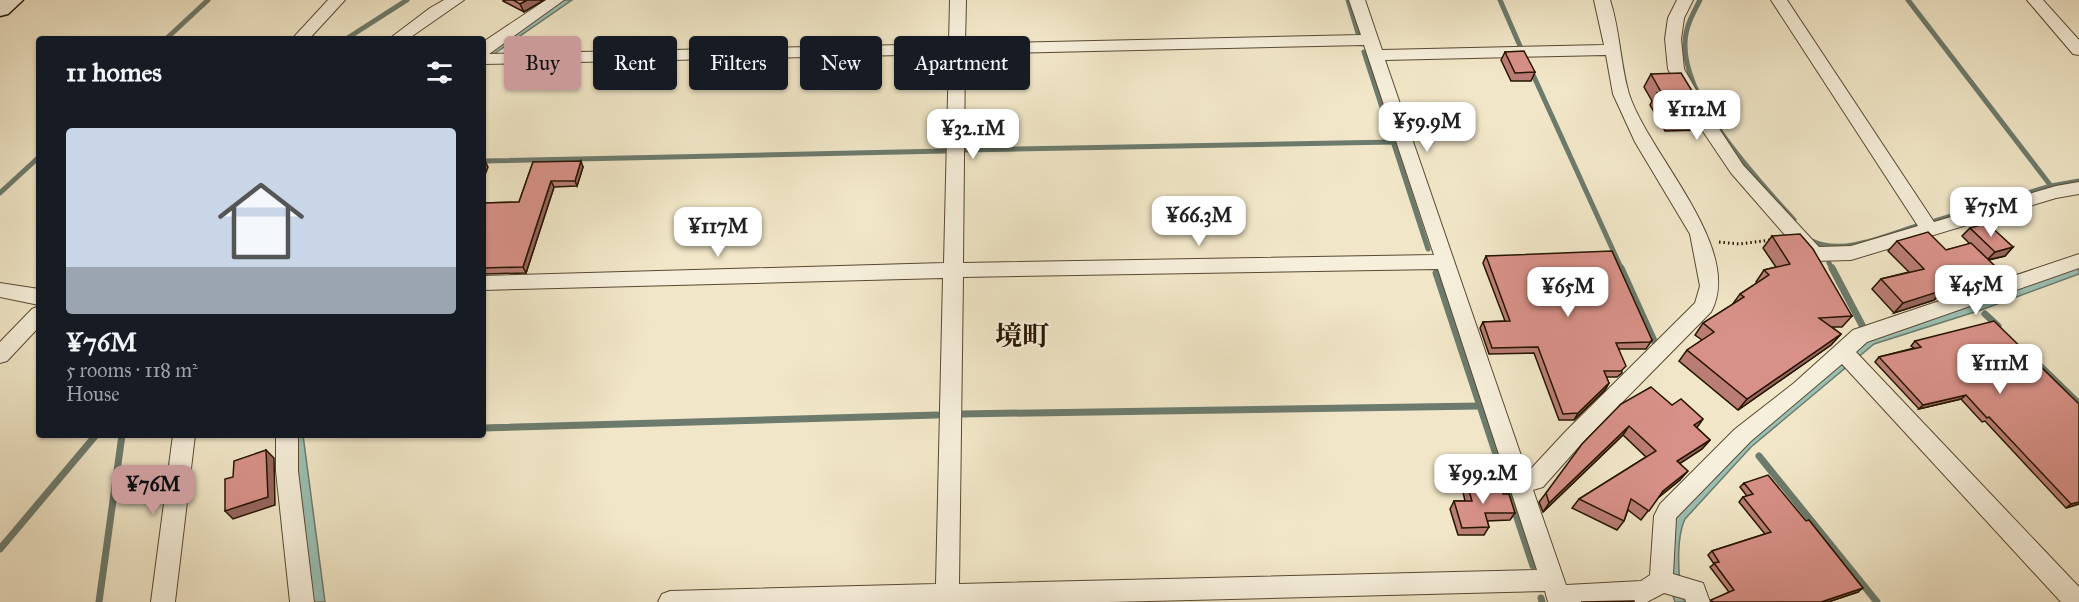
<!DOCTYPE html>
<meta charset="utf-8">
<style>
body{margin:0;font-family:"IM FELL Great Primer","Noto Serif JP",serif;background:#20242c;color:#f1f3f6;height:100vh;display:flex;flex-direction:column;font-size:22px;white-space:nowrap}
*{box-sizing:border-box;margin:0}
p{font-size:20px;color:#9ea1a6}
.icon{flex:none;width:33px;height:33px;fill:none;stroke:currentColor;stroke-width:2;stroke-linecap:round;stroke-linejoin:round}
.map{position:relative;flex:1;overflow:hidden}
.details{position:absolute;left:36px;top:36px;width:450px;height:402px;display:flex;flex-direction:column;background:#171b24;border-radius:6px;box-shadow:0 2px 4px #0004}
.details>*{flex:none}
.hud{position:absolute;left:504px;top:36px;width:570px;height:54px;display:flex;gap:12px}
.price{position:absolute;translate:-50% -51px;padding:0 14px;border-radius:12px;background:#fff;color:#222;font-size:20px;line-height:39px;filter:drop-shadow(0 2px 3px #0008)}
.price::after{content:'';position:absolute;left:50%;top:36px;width:18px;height:14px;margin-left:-9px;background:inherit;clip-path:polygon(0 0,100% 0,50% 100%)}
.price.selected{background:#c59692;color:#111}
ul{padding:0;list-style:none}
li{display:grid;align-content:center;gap:12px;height:318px;padding:0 30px}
li span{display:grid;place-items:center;height:186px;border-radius:6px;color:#555}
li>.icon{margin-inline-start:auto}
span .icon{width:108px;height:108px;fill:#fffc;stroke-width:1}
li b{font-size:26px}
h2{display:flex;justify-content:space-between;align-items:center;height:72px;padding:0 30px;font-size:26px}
.chip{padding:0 21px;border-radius:6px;background:#171b24;box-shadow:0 2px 4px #0004;font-size:21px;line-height:54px}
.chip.selected{background:#c59692;color:#111}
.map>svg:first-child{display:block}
.water{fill:#9bc0b5;stroke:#6c7b6d;stroke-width:1.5}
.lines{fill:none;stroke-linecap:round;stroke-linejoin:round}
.stream-far1{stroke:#6c7b6d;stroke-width:5}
.stream{stroke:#6c7b6d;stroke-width:7}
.street-casing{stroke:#594932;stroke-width:2}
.secondary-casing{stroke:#261400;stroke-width:3}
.path{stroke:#261400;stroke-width:3;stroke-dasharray:1.5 3;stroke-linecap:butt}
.street{fill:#f6efdb;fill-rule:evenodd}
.secondary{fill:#f6efdb;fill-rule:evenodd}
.wall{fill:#ba7d75;stroke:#261400;stroke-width:1.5}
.shaded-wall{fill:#97665f;stroke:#261400;stroke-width:1.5}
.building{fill:#d89188;stroke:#261400;stroke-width:1.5}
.labels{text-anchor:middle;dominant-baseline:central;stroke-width:4.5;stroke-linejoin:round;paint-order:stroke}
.quarter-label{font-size:27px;font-weight:bold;fill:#261400;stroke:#f6efdb}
</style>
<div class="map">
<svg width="2079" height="602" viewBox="0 0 2079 602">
<rect width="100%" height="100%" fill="#f1e7c8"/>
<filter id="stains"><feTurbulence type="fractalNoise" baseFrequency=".00333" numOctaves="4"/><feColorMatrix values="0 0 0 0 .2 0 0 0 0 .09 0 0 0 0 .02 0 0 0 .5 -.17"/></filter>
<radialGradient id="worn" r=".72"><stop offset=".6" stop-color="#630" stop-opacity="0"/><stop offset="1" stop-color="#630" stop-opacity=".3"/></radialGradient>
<!-- water -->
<g class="water">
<path d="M563,0H572L491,56L483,55Z"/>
<path d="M2079,267V274L1981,310L1874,344L1751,447L1685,519C1676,538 1677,583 1685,602H1675L1672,593V520L1748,438L1870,338Z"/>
<path d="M293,435H303L325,602H312Z"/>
</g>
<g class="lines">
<!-- stream-far1 -->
<g class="stream-far1">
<path d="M1348,0L1358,33"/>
<path d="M1500,0L1520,46"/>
<path d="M1700,0C1693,13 1685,28 1685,43C1683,101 1757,179 1794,220"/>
<path d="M1908,0L2051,186"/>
<path d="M166,39L208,0"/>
<path d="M346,39L407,0"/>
<path d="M1364,52L1428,249"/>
<path d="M1530,68L1622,270"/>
<path d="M965,150L1394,142"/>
<path d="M483,161L945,151"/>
<path d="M0,193L39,157"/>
<path d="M1935,221L2051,186L2079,181"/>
<path d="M1812,241C1843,256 1887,235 1917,226"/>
<path d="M1829,263L1833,270"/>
</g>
<!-- stream -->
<g class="stream">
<path d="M1621,268L1654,341"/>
<path d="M1832,268L1862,325"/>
<path d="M1436,273L1533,566"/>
<path d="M1985,314L1998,326"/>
<path d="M2036,362L2079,404"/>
<path d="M961,414L1480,406"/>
<path d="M483,428L937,415"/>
<path d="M1759,456L1877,602"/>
<path d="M0,549L96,435"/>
<path d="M1541,598L1542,602"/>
<path d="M99,602L122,435"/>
</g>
<!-- street casing -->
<g class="street-casing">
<g id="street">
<path d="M328,0H345L309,39H292Z"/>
<path d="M444,0H464L408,39H389L430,8Z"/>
<path d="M546,0H564L489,54L949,44L950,0H966L965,44L1361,35L1349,0H1365L1382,50L1604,45L1594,0H1610C1620,30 1620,63 1629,94C1649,155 1745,249 1711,312L1582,443L1543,487L1533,490L1566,585L1641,581L1650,575L1654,516L1660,504L1735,429L1794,383L1853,330L2079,254V268L1867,342L1856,352L2079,587V602H2061L1842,364L1751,441L1676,518L1673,574L1703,583L1710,602H1686L1685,599L1664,593L1647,602H1548L1545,591L1109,602H658L662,594L670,591L936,584L943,278L483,290V276L944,263L949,54L483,64V42ZM1364,45L1434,255L963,263L965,54ZM1606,55L1613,94L1635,142L1690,234L1700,286L1695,303L1566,431L1527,473L1385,60ZM1438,269L1537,570L959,584L963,277Z"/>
<path d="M1677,0H1693L1684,18L1681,39L1684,69L1714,121L1743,165L1819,247L1851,246L1918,226L1771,0H1787L1934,222L2056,186L2079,182V194L2056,198L1851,260L1813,261L1806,259L1731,173L1698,124L1668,69L1665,39L1668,18Z"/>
<path d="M2027,0H2043L2079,40V55L2073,54Z"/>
<path d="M0,283L39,289V305L0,297Z"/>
<path d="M39,306V327L7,361L0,363V342L32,309Z"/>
<path d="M173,435H195L175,602H151Z"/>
<path d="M276,435H298V471L314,602H290L276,471Z"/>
</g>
</g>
<!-- secondary casing -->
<g class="secondary-casing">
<path id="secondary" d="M0,0H23L8,14L0,16Z"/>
</g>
<!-- path -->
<path class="path" d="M1719,242L1739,244L1771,240"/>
<!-- street -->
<use href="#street" class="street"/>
<!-- secondary -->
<use href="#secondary" class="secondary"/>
</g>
<!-- wall -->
<g class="wall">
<path d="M503,0H544L524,12L503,1Z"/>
<path d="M1505,52L1535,72L1531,81H1511L1501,60Z"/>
<path d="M1651,74L1708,117L1701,130L1665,131L1650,105L1652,101L1644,87Z"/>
<path d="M533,162L583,167L577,186L554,187L526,273L483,274V203L519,202Z"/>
<path d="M1970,228L2013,247L2005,256L1989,260L1986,277L1976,280L1967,289L1937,297L1934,300L1894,313L1872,289L1881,279L1909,272L1888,251L1897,241L1946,250L1970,244L1962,236Z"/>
<path d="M1772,236L1852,316L1842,327H1832L1841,334L1831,345L1738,410L1679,361L1687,350L1702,340L1695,335L1703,323L1732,305L1740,294L1757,283L1756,282L1764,270L1776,267L1763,248Z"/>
<path d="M1486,256L1652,340L1646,349H1619L1622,373L1617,377H1606L1609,383L1605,390L1574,420H1559L1534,353L1489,354L1480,328L1483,322L1505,321L1483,263Z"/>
<path d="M1915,341L2079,404V504L2066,508L1985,421L1982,422L1961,399L1919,409L1875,362L1879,357L1914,348L1911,346Z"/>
<path d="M1621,404L1697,428L1710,440L1702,449L1680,463V480L1658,498L1641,520L1628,510L1624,521L1617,530L1572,508L1579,499L1646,457L1623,435L1543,512L1539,502L1546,493Z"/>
<path d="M1744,483L1858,592L1828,602H1710L1729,592L1710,567L1714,564L1708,555L1712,551L1765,534L1739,502L1743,497L1747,496L1740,487Z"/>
<path d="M1467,484L1503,494L1515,513L1510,520L1487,521L1489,527L1484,535H1458L1450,509L1454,501H1465L1463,492Z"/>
</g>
<!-- shaded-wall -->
<g class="shaded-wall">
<path d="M527,0H544L524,12L520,4Z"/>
<path d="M485,161L488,167L483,180V167Z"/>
<path d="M581,161L583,167L577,186L575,181Z"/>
<path d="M551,181L554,187L526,273L523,267Z"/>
<path d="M2013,247L2005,256L1987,260L1995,252Z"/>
<path d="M1996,267L1986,277L1976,280L1967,289L1937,297L1934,300L1894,313L1903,303L1942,288L1971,274Z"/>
<path d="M1841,334L1831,345L1738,410L1747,399Z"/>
<path d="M1609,383L1605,390L1574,420L1578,413Z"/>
<path d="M1966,395L1961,399L1919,409L1923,405Z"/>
<path d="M1703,419L1696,429L1694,425Z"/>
<path d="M1629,426L1623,435L1543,512L1549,503Z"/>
<path d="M1710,440L1702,449L1670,470L1677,461Z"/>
<path d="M266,450L274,458L275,505L233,519L225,511Z"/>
<path d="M1688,471L1680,480L1655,500L1663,491Z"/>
<path d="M2079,502V504L2066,508L2071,504Z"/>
<path d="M1863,588L1858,592L1828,602H1821Z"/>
</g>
<!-- building -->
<g class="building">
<path d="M513,0H527L520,4Z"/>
<path d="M1524,51L1535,72L1515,73L1505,52Z"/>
<path d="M1681,73L1708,117L1672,119L1657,93L1661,92L1651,74Z"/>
<path d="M581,161L575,181H551L523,267L483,268V203L519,202L533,162Z"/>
<path d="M1987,223L2013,247L1995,252L1970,228Z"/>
<path d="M1928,232L1946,250L1971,243L1996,267L1971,274L1976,279L1942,288L1944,290L1903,303L1881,279L1924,269L1897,241Z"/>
<path d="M1800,234L1813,249L1852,316L1819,318L1841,334L1747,399L1687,350L1714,332L1703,323L1744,297L1740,294L1769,275L1764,270L1790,264L1772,236Z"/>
<path d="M1612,251L1652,340L1650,342L1616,343L1626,366L1621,371H1604L1609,383L1578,413L1563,414L1538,347L1492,348L1483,322L1510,321L1486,256Z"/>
<path d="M1994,321L2079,404V502L2071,504L1989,417L1987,418L1966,395L1923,405L1879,357L1921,347L1915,341Z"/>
<path d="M1651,387L1672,405L1681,399L1703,419L1694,425L1710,440L1677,461L1688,471L1663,491L1649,511L1631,499L1624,521L1579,499L1656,451L1629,426L1549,503L1546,493L1582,444L1621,404Z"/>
<path d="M266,450L268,497L225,511V479L233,477L234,461Z"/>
<path d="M1768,475L1806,521L1809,520L1863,588L1821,602H1713L1711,600L1734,590L1714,563L1719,562L1712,551L1771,532L1743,497L1753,494L1744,483Z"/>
<path d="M1500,483L1503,494H1509L1515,513H1485L1489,527L1462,528L1454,501H1472L1467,484Z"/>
<path d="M1634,601V602H1581Z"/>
</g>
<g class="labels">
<!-- quarter labels -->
<g class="quarter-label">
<text x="1022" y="335">境町</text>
</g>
</g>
<rect width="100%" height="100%" filter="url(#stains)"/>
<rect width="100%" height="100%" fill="url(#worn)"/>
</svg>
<b class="price" style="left:1697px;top:141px">¥112M</b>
<b class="price" style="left:1427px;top:153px">¥59.9M</b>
<b class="price" style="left:973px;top:160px">¥32.1M</b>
<b class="price" style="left:1991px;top:238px">¥75M</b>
<b class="price" style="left:1199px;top:247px">¥66.3M</b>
<b class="price" style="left:718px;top:258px">¥117M</b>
<b class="price" style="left:1976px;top:316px">¥45M</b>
<b class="price" style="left:1568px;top:318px">¥65M</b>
<b class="price" style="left:2000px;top:395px">¥111M</b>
<b class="price" style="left:1483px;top:505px">¥99.2M</b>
<b class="price selected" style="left:153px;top:516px">¥76M</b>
<div class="hud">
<a class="chip selected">Buy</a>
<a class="chip">Rent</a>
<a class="chip">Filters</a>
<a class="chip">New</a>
<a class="chip">Apartment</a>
</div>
<section class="details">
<h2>11 homes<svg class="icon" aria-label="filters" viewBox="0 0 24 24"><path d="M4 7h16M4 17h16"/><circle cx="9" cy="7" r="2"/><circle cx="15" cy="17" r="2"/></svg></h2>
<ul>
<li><span style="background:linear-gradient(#c9d6e8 75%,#9aa5b1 0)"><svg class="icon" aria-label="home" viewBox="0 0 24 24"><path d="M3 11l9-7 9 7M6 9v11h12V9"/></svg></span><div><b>¥76M</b><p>5 rooms · 118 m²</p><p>House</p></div></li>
</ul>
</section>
</div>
